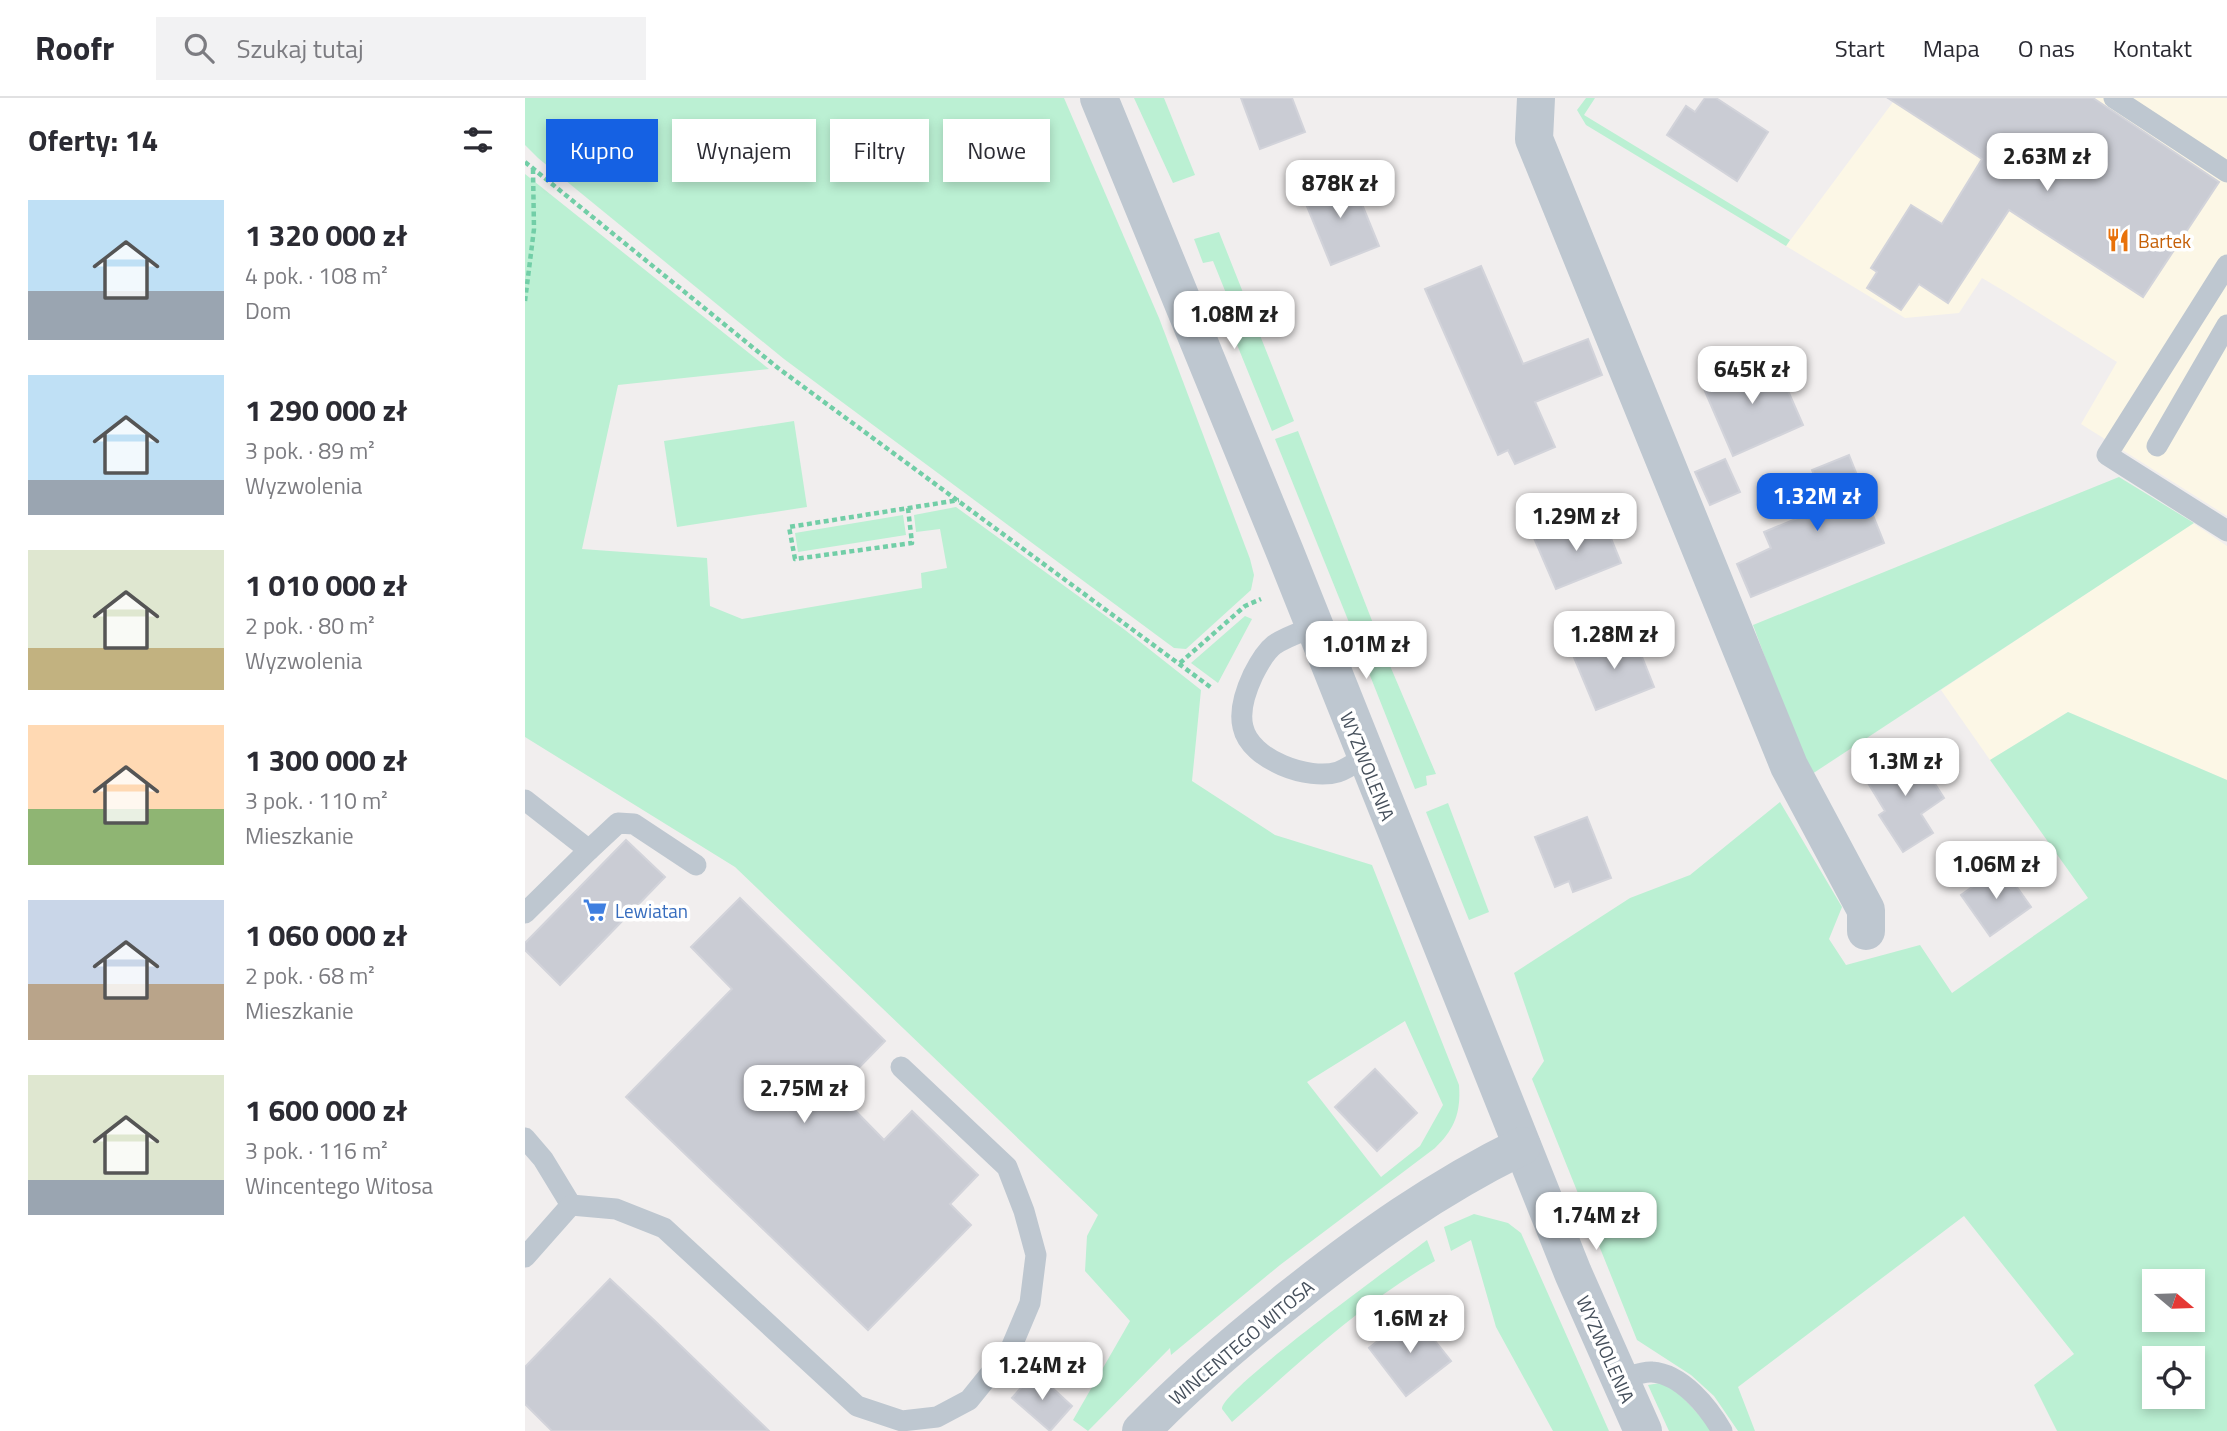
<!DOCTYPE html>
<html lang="pl">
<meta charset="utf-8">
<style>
body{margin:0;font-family:"Titillium Web",sans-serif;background:#f2f2f3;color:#2b2b33;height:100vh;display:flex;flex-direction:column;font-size:26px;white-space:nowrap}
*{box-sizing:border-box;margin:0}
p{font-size:23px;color:#7c7c81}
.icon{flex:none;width:38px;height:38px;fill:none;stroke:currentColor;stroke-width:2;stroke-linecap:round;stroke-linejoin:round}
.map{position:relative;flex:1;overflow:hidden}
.sheet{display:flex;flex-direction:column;background:#fff;width:525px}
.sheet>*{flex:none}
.top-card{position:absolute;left:21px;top:21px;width:665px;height:63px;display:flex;gap:14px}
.needle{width:46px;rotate:109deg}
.fabs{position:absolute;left:1617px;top:1171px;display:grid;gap:14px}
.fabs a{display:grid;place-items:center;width:63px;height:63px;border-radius:0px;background:#fff;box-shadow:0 4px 10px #0003;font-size:35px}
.price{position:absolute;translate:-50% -60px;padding:0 16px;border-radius:14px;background:#fff;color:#222;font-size:23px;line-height:46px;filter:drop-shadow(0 2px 4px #0008)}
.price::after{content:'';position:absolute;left:50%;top:42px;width:21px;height:16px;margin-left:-10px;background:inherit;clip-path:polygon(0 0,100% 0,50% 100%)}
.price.selected{background:#1561e3;color:#fff}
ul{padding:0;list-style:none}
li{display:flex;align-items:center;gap:21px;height:175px;padding:0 28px}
li span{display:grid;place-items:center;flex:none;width:196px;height:140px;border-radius:0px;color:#555}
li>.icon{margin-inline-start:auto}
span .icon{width:84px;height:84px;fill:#fffc;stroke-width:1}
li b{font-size:30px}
h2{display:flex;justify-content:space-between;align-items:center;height:84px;padding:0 28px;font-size:30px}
.tag{padding:0 24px;border-radius:0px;background:#fff;box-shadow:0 4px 10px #0003;font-size:24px;line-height:63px}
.tag.selected{background:#1561e3;color:#fff}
header{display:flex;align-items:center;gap:42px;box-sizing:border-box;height:98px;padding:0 35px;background:#fff;border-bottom:2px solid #e1e1e2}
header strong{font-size:33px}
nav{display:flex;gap:38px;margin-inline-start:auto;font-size:24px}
.search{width:490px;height:63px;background:#f2f2f3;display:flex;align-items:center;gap:18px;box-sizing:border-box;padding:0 24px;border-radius:0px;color:#7c7c81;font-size:26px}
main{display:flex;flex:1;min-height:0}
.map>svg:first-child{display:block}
.commercial{fill:#fcf7e6}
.green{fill:#bbf0d3;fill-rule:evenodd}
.building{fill:#caccd4;stroke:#d2d3da;stroke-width:2}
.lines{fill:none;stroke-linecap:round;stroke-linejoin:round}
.path{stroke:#72cea7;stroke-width:4.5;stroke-dasharray:5 3.5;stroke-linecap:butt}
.service{stroke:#bec7d0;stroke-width:21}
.minor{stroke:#bec7d0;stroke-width:38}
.tertiary{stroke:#bec7d0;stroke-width:38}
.labels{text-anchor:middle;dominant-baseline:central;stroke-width:7;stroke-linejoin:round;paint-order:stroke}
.food-label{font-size:19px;fill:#c56008;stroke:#fff;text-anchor:start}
.street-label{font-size:19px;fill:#46505c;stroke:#fff}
.shop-label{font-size:19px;fill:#366cbe;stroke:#fff;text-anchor:start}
</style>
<header>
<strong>Roofr</strong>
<div class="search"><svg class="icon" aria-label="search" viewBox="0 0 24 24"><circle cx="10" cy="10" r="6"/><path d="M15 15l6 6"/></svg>Szukaj tutaj</div>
<nav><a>Start</a><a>Mapa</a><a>O nas</a><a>Kontakt</a></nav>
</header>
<main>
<section class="sheet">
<h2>Oferty: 14<svg class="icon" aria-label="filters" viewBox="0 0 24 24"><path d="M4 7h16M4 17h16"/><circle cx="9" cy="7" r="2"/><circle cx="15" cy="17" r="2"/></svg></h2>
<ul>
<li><span style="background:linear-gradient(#bfe0f5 65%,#9aa5b1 0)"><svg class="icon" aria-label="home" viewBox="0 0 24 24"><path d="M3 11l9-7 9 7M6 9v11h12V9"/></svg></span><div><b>1 320 000 zł</b><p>4 pok. · 108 m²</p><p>Dom</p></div></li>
<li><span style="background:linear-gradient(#bfe0f5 75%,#9aa5b1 0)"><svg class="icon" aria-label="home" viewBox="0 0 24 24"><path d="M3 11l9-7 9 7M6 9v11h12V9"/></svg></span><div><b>1 290 000 zł</b><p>3 pok. · 89 m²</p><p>Wyzwolenia</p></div></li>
<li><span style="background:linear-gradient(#dfe7d0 70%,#c2b280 0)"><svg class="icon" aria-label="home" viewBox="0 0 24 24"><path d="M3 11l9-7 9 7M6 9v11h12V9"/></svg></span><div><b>1 010 000 zł</b><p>2 pok. · 80 m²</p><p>Wyzwolenia</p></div></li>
<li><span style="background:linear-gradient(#ffd9b3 60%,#8fb573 0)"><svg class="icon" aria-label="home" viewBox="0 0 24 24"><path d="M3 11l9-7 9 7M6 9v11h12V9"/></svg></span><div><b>1 300 000 zł</b><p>3 pok. · 110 m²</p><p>Mieszkanie</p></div></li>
<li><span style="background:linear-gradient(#c9d6e8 60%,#b9a48a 0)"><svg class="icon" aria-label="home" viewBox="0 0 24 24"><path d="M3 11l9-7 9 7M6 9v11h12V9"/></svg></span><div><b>1 060 000 zł</b><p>2 pok. · 68 m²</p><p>Mieszkanie</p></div></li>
<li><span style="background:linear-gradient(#dfe7d0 75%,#9aa5b1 0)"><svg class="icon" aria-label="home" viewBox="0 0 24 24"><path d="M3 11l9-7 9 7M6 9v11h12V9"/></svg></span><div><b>1 600 000 zł</b><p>3 pok. · 116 m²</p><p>Wincentego Witosa</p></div></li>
</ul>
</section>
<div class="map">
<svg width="1702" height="1333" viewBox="0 0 1702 1333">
<rect width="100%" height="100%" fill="#f1eeee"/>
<!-- commercial -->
<g class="commercial">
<path d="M1371,0H1702V418L1556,326L1592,264L1484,196L1457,180L1434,215L1380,220L1261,148Z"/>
<path d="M1668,425L1702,448V682L1543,614L1465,662L1416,592Z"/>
</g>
<!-- green -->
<g class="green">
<path d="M0,0H539L634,220L725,461L729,477L726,492L661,551L649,550L259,261L13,60L0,47Z"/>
<path d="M609,0H639L670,77L648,85Z"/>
<path d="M1061,0H1070L1059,17L1265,142L1261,148L1061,27L1052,12Z"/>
<path d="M0,76L244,271L93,287L57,451L182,460L185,508L217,521L397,490L396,475L422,470L415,431L391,434L389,417L431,409L600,532L676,592L667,683L750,737L847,767L934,987C936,1014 930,1031 910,1050L755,1167L646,1257L645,1250L563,1333L548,1322L605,1223L560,1173L562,1138L573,1117L210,769L0,639ZM880,923L918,1007L895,1048L856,1079L782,984Z"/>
<path d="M694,134L769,323L747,333L700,217L707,210L688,163L678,165L669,141Z"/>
<path d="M269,323L282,409L152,429L139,343Z"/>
<path d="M773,333L860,556L840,564L750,341Z"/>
<path d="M1594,379L1669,425L1284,678L1228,527Z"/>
<path d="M378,417L381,437L273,454L270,435Z"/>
<path d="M720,518L727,521L693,585L666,565Z"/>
<path d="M863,563L911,676L901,678L902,687L890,691L842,570Z"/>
<path d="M1543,614L1702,682V1333H1532L1509,1287L1549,1256L1439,1118L1213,1289L1230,1333H1213L1189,1298L1166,1277L1112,1242L1007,981L1019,963L989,875L1105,800L1165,777L1255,704L1317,809L1304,841L1321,867L1395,847L1427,895L1563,800L1465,662ZM1629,1183H1668V1222H1629ZM1629,1260H1668V1298H1629Z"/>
<path d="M923,705L964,814L944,822L901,714Z"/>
<path d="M949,1116L983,1125L996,1135L1084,1333H1028L971,1229L946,1142L926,1153L919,1129Z"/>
<path d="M902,1142L910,1163C835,1206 772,1267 707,1324L697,1311C696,1291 875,1163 902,1142Z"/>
<path d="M1135,1285L1150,1291L1189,1333H1144L1123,1287Z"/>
</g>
<!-- building -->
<g class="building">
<path d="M716,0H767L780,34L735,51Z"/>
<path d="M1180,0H1191L1243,34L1212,83L1142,37L1161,8L1170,14Z"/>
<path d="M1363,0H1568L1694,84L1618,199L1484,112L1423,205L1394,186L1376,212L1342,190L1352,174L1346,170L1386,107L1417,126L1457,61Z"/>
<path d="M825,77L854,148L806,167L777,96Z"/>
<path d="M956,168L998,266L1063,241L1077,277L1010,304L1030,349L990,366L983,352L973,357L900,191Z"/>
<path d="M1249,261L1278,327L1208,358L1176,284L1210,269L1214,277Z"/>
<path d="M1324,357L1359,445L1226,499L1212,466L1246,450L1239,434L1302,408L1287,372Z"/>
<path d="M1200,361L1215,394L1185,407L1170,374Z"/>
<path d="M1059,419L1068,439L1083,433L1096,465L1031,491L1009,440Z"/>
<path d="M1107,534L1129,589L1071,612L1048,557Z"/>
<path d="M1387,650L1419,700L1396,716L1408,735L1378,754L1354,717L1360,713L1340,680Z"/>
<path d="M1062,719L1086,780L1048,794L1044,783L1030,789L1010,739Z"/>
<path d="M101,742L140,779L35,887L0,852V845Z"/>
<path d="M1477,768L1506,809L1465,838L1436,797Z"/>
<path d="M215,800L360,943L311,993L359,1042L387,1013L453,1077L425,1106L446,1127L343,1232L101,999L207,891L166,849Z"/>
<path d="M850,971L892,1015L852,1053L810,1009Z"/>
<path d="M85,1181L131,1224L244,1333H27L0,1306V1269Z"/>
<path d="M888,1215L926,1263L881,1298L844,1250Z"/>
<path d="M510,1274L547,1308L525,1333L487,1300Z"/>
</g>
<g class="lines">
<!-- path -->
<g class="path">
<path d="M0,64L253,270L688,591"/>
<path d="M0,203L9,131L8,72"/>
<path d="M383,410L387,445L270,461L264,429L434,402"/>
<path d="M655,565L720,508L736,501"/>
</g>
<!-- service -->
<g class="service">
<path d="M1589,0L1702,74"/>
<path d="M1702,167L1582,357L1702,433"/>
<path d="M1632,348L1702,227"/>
<path d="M789,529C776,534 760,539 749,547C740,554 733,567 728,577C721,592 714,613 718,629C725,662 784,683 813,674C822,671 833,663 841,658"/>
<path d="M0,702L64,752L0,815"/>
<path d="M64,752L93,725L109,726L171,767"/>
<path d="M0,1040L18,1061L46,1107"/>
<path d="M0,1159L46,1107L91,1111L139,1130L332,1308L377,1323L412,1319L444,1302L486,1250L505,1205L511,1157L499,1113L482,1069L376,969"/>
<path d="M1095,1281C1104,1279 1118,1273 1127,1274C1157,1276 1184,1310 1197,1333"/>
</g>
<!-- minor -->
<path class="minor" d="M1011,0L1009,41L1264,668L1341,812V833"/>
<!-- tertiary -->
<g class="tertiary">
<path d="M574,0L760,454L1048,1175L1118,1333"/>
<path d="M616,1333C662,1285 714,1241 767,1199C840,1141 913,1089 997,1048"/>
</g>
</g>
<!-- icons -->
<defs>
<g id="restaurant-bare" transform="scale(1.89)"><path d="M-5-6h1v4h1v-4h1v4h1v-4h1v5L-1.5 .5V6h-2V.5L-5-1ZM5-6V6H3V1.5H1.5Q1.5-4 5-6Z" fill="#e8710a" stroke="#fff" stroke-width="2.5" paint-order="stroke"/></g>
<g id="supermarket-bare" transform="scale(1.89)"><path d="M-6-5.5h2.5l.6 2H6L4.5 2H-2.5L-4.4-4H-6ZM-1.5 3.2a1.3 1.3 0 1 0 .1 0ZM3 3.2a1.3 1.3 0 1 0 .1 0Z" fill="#3f7fe0" stroke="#fff" stroke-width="2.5" paint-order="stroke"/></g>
</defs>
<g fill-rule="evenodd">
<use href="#restaurant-bare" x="1593" y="142"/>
<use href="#supermarket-bare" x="70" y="812"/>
</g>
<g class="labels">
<!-- food labels -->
<g class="food-label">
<text x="1613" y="142">Bartek</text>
</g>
<!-- street labels -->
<g class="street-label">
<text transform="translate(843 668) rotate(68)">WYZWOLENIA</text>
<text transform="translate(716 1244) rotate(-40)">WINCENTEGO WITOSA</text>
<text transform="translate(1081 1251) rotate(66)">WYZWOLENIA</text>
</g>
<!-- shop labels -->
<g class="shop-label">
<text x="90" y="812">Lewiatan</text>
</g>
</g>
</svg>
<div class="fabs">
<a><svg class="needle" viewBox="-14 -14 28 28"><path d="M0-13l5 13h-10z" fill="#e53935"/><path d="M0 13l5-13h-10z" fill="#7c7c81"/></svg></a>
<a><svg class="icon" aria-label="locate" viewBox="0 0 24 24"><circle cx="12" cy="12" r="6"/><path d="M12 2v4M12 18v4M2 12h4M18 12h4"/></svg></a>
</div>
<b class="price" style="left:1522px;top:95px">2.63M zł</b>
<b class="price" style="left:815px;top:122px">878K zł</b>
<b class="price" style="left:709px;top:253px">1.08M zł</b>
<b class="price" style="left:1227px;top:308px">645K zł</b>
<b class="price selected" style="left:1292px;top:435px">1.32M zł</b>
<b class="price" style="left:1051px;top:455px">1.29M zł</b>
<b class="price" style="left:1089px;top:573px">1.28M zł</b>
<b class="price" style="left:841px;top:583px">1.01M zł</b>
<b class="price" style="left:1380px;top:700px">1.3M zł</b>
<b class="price" style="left:1471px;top:803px">1.06M zł</b>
<b class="price" style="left:279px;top:1027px">2.75M zł</b>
<b class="price" style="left:1071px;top:1154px">1.74M zł</b>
<b class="price" style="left:885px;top:1257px">1.6M zł</b>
<b class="price" style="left:517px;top:1304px">1.24M zł</b>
<div class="top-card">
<a class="tag selected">Kupno</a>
<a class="tag">Wynajem</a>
<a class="tag">Filtry</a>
<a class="tag">Nowe</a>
</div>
</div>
</main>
